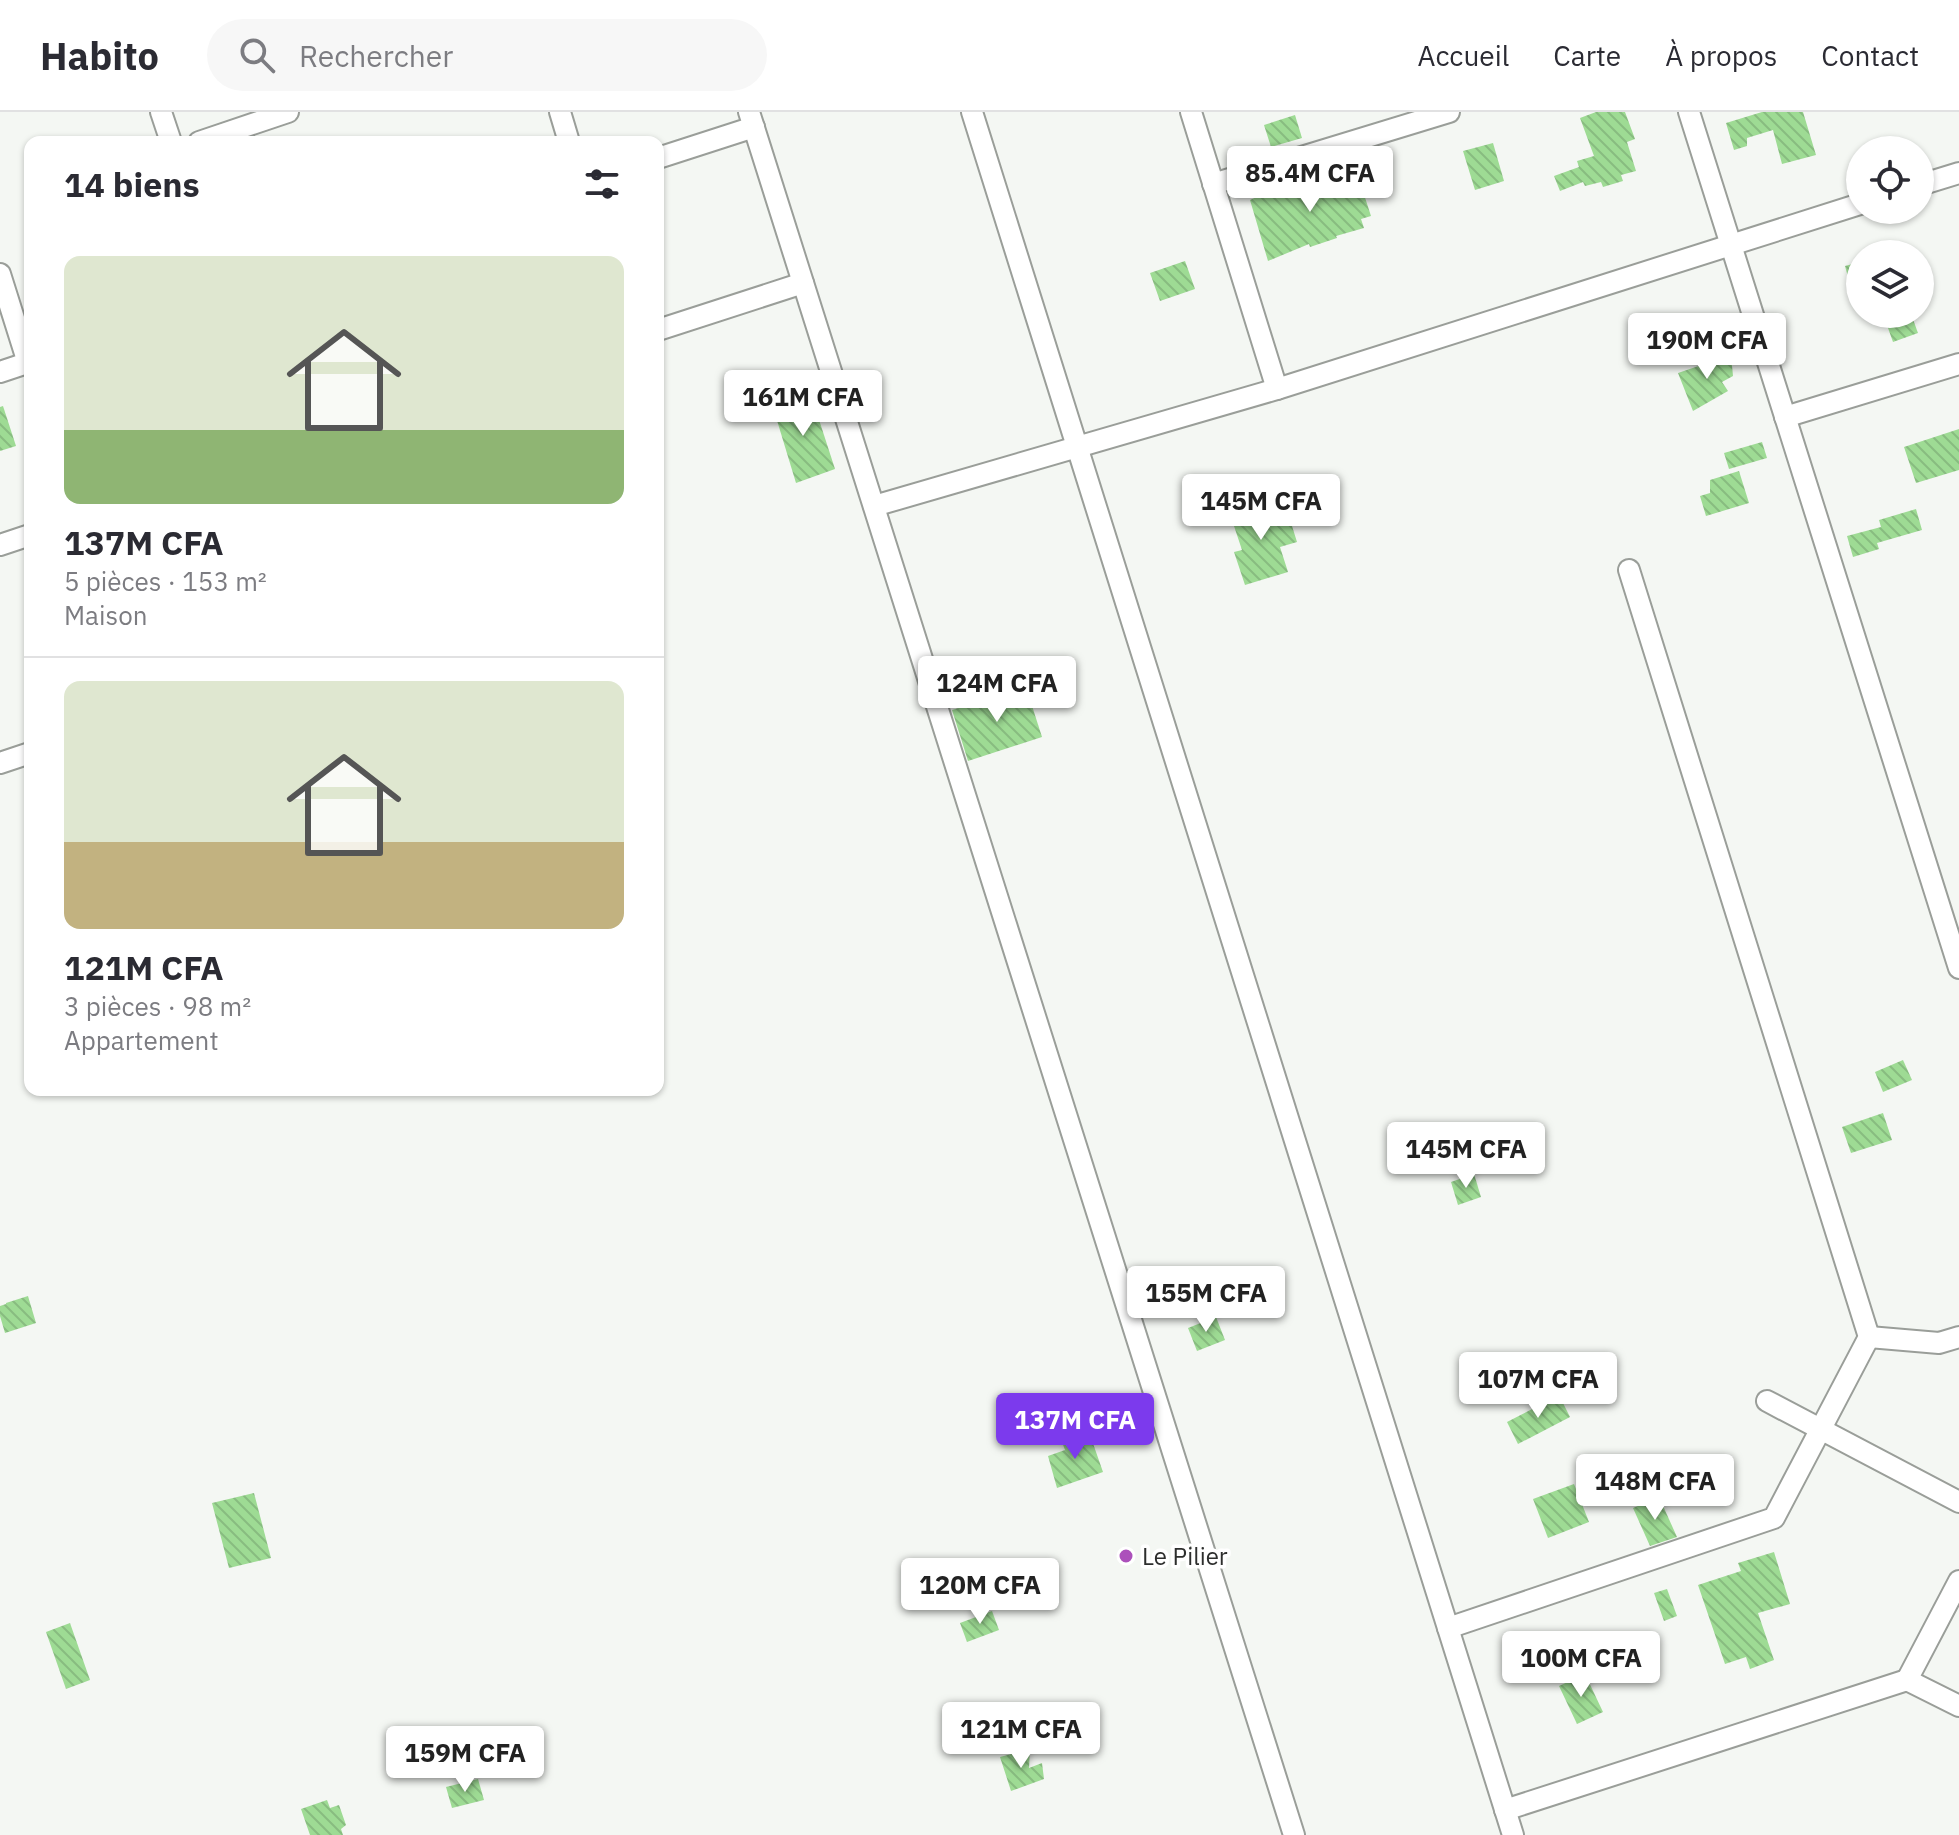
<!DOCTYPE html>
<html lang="fr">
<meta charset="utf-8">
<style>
body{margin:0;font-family:"IBM Plex Sans",sans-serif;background:#f7f7f7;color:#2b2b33;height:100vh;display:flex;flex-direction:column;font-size:30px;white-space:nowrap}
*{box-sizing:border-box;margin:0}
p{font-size:26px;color:#7c7c81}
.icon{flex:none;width:44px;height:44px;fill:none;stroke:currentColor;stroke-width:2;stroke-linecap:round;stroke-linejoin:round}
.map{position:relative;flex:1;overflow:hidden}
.panel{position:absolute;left:24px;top:24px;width:640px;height:960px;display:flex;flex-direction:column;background:#fff;border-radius:16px;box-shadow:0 2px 6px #0004}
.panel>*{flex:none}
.tools{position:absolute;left:1846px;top:24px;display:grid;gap:16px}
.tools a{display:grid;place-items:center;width:88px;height:88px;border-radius:50%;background:#fff;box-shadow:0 2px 6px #0004;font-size:40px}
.price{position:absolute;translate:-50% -68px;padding:0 18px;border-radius:8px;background:#fff;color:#222;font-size:26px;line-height:52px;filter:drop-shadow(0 2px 4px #0008)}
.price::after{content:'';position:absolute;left:50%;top:48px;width:24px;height:18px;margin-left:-12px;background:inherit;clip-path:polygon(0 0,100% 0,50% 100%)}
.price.on{background:#7c3aed;color:#fff}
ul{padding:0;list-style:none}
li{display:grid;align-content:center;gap:16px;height:424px;padding:0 40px}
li+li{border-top:2px solid #e1e1e2}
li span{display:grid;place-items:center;height:248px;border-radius:16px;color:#555}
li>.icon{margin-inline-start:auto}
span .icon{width:144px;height:144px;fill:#fffc;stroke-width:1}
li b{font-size:34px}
h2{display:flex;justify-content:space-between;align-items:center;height:96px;padding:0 40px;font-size:34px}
header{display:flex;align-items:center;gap:48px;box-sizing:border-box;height:112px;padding:0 40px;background:#fff;border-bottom:2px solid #e1e1e2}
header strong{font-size:38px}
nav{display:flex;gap:44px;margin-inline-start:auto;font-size:28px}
.search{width:560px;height:72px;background:#f7f7f7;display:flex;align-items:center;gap:20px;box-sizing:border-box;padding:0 28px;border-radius:44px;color:#7c7c81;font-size:30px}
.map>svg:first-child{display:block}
.building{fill:url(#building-back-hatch)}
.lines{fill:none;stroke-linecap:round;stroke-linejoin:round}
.minor-casing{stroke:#9a9e99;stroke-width:24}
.minor{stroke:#fff;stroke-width:20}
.poi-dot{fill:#ac50bb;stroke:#fff;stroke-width:3}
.labels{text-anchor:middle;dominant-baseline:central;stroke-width:7;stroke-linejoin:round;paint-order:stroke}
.poi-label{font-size:24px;fill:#2d2e2d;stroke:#fff;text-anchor:start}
</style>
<header>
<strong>Habito</strong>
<div class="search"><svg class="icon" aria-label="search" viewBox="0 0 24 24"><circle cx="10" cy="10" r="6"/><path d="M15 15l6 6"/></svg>Rechercher</div>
<nav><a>Accueil</a><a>Carte</a><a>À propos</a><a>Contact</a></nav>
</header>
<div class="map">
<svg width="1959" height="1723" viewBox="0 0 1959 1723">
<defs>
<pattern id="building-back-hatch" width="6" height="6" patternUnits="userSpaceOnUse" patternTransform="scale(2)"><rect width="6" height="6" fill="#9edb94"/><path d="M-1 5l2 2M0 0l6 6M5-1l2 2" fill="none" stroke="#88bc80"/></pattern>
</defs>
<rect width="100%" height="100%" fill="#f4f7f3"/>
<!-- building -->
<g class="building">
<path d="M1596,0H1625L1635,27L1627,30L1636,59L1621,63L1623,69L1603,75L1601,70L1585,74L1583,70L1560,79L1554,64L1579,55L1577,49L1594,44L1580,6Z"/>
<path d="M1762,0H1803L1816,43L1782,52L1773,18L1747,26V34L1734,38L1726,11Z"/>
<path d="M1295,3L1302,26L1271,35L1264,13Z"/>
<path d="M1493,31L1504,69L1475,78L1463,39Z"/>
<path d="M1357,61L1371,104L1361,107L1364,116L1336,124L1337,126L1310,135L1309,132L1268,149L1250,88L1274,77L1277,84L1320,65L1322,72Z"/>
<path d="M1185,149L1195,177L1160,189L1150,161Z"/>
<path d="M1860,150V193L1856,194L1845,154Z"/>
<path d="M1883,202H1911L1918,221L1893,230Z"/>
<path d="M1731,243L1733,264L1722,270L1728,279L1693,299L1678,261Z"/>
<path d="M811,283L835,357L796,371L772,292Z"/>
<path d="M3,294L16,334L0,339V295Z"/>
<path d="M1959,317V358L1916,371L1904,335Z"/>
<path d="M1762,330L1767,346L1729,357L1724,341Z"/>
<path d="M1739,359L1749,391L1706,404L1700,384L1710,381V368Z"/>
<path d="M1258,387L1264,407L1288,401L1297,430L1280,435L1288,460L1245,473L1234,440L1242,438L1228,396Z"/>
<path d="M1916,397L1922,418L1877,431L1879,437L1853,445L1847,424L1881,415L1879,408Z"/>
<path d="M1026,575L1042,625L968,649L952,598Z"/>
<path d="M1903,948L1912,968L1883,980L1875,960Z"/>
<path d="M1883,1001L1892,1028L1851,1041L1842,1015Z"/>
<path d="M1474,1062L1481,1085L1458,1093L1451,1070Z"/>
<path d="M28,1184L36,1211L5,1221L0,1204V1194L6,1192V1191Z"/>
<path d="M1216,1205L1225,1228L1197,1239L1188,1216Z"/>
<path d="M1559,1283L1570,1305L1518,1332L1507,1310Z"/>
<path d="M1089,1320L1103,1360L1057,1376L1048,1344L1065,1338L1062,1330Z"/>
<path d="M1701,1346L1711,1362L1690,1374L1680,1358Z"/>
<path d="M1574,1372L1589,1410L1548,1426L1533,1387Z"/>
<path d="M254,1381L271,1446L229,1456L212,1391Z"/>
<path d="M1659,1385L1677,1425L1650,1434L1633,1396Z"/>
<path d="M1774,1440L1790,1492L1758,1501L1774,1548L1750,1557L1746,1545L1725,1552L1698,1473L1741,1459L1738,1451Z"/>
<path d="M1667,1477L1677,1504L1664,1509L1654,1481Z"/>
<path d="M992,1499L999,1518L967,1530L960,1511Z"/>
<path d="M70,1511L90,1568L66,1577L46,1520Z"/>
<path d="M1585,1562L1603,1600L1577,1612L1559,1574Z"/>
<path d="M1030,1637L1029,1656L1042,1651L1044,1667L1011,1679L1000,1645Z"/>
<path d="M478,1667L484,1688L452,1696L446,1675Z"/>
<path d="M327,1688L330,1696L339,1693L346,1713L341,1717L343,1723H310L301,1697Z"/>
</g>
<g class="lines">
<!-- minor casing -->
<g class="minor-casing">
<g id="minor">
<path d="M161,0L171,30"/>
<path d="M560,0L569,30"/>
<path d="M749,0L1294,1723"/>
<path d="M972,0L1513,1723"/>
<path d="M1191,0L1277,277"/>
<path d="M1689,0L1959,856"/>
<path d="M199,30L288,0"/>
<path d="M658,46L754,15"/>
<path d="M1213,72L1449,0"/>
<path d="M1920,73L1959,61"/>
<path d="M0,162L28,251"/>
<path d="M658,218L803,171"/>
<path d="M0,260L30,250"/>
<path d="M1785,305L1959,252"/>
<path d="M874,394L1277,277L1860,92"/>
<path d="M0,433L30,423"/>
<path d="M0,651L30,641"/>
<path d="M1869,1225L1939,1231L1959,1225"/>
<path d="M1767,1289L1959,1390"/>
<path d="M1448,1516L1774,1406L1869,1225L1629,458"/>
<path d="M1907,1568L1959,1469"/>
<path d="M1505,1698L1907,1568L1959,1594"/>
</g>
</g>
<!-- minor -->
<use href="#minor" class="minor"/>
</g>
<!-- markers -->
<circle class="poi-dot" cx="1126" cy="1444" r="8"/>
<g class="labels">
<!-- poi labels -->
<g class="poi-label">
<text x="1142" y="1444">Le Pilier</text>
</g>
</g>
</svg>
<div class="tools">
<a><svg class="icon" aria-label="locate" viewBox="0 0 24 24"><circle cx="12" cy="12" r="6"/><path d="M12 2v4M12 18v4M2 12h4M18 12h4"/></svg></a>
<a><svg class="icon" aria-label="layers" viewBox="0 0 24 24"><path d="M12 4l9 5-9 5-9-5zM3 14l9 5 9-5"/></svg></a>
</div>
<b class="price" style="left:1310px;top:102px">85.4M CFA</b>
<b class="price" style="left:1707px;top:269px">190M CFA</b>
<b class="price" style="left:803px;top:326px">161M CFA</b>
<b class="price" style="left:1261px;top:430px">145M CFA</b>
<b class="price" style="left:997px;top:612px">124M CFA</b>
<b class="price" style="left:1466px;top:1078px">145M CFA</b>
<b class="price" style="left:1206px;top:1222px">155M CFA</b>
<b class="price" style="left:1538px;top:1308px">107M CFA</b>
<b class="price on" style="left:1075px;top:1349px">137M CFA</b>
<b class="price" style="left:1655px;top:1410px">148M CFA</b>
<b class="price" style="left:980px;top:1514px">120M CFA</b>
<b class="price" style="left:1581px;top:1587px">100M CFA</b>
<b class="price" style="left:1021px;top:1658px">121M CFA</b>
<b class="price" style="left:465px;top:1682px">159M CFA</b>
<section class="panel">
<h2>14 biens<svg class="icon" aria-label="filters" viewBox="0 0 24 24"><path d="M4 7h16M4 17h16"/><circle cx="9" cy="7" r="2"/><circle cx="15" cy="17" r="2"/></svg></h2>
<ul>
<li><span style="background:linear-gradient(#dfe7d0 70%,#8fb573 0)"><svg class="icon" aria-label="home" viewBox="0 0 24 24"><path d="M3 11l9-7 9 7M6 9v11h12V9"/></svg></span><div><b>137M CFA</b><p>5 pièces · 153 m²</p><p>Maison</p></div></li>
<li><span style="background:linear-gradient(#dfe7d0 65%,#c2b280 0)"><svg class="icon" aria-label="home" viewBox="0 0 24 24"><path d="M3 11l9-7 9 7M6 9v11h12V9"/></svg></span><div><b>121M CFA</b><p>3 pièces · 98 m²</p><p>Appartement</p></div></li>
</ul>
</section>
</div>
